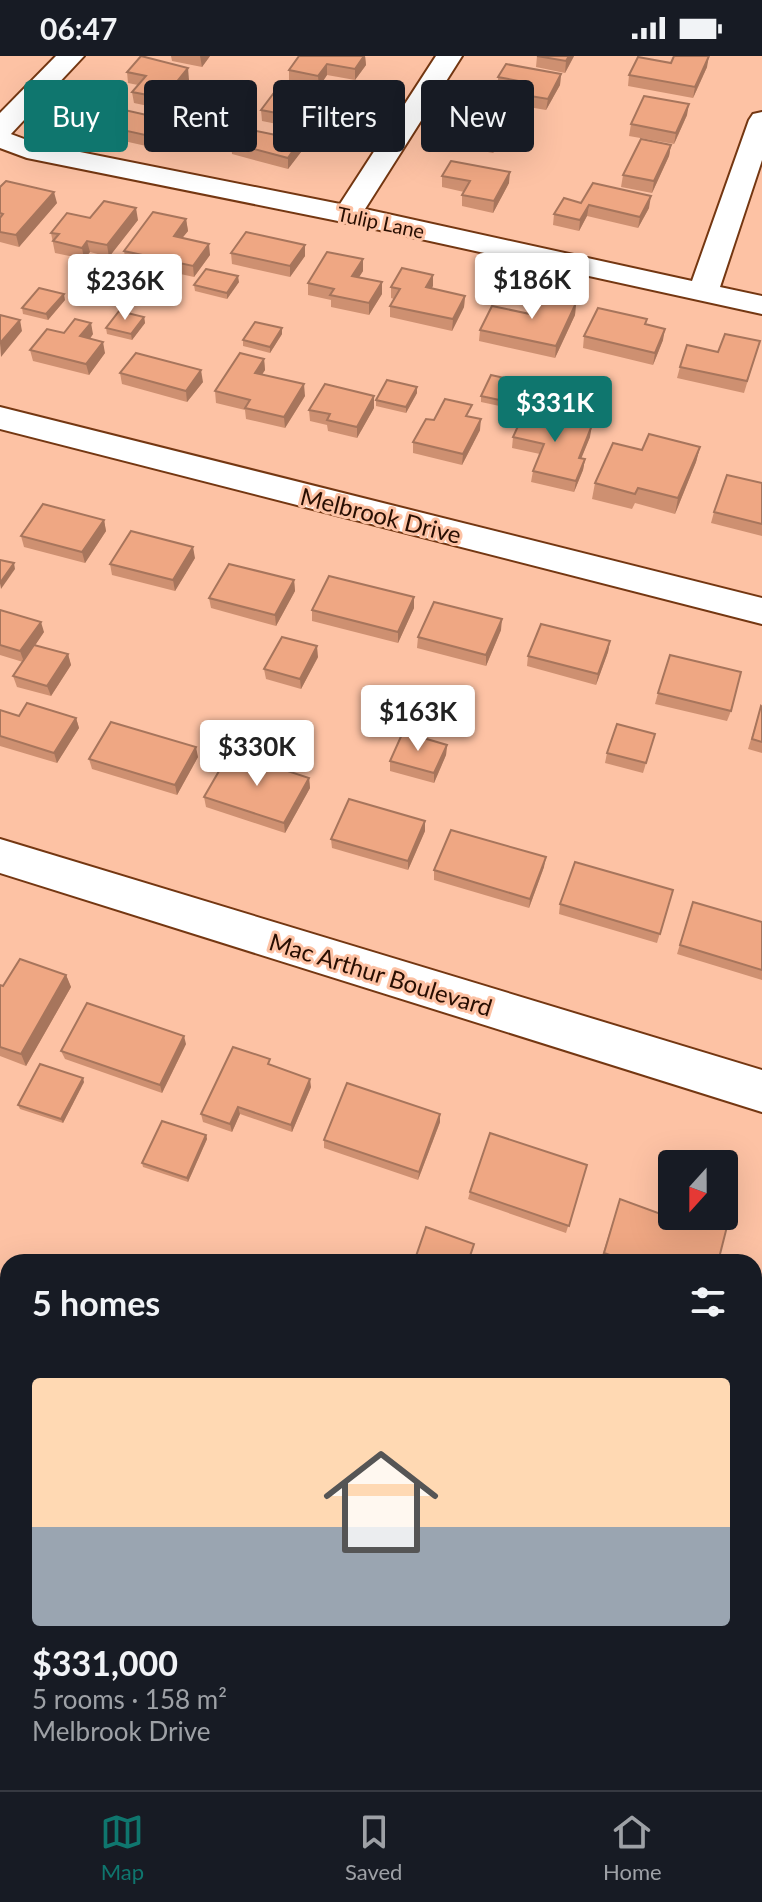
<!DOCTYPE html>
<meta charset="utf-8">
<style>
body{margin:0;font-family:Lato,sans-serif;background:#20242c;color:#f1f3f6;height:100vh;display:flex;flex-direction:column;font-size:30px;white-space:nowrap}
*{box-sizing:border-box;margin:0}
p{font-size:26px;color:#9ea1a6}
.icon{flex:none;width:44px;height:44px;fill:none;stroke:currentColor;stroke-width:2;stroke-linecap:round;stroke-linejoin:round}
.map{position:relative;flex:1;overflow:hidden}
.sheet{position:absolute;left:0px;top:1198px;width:762px;height:536px;display:flex;flex-direction:column;background:#171b24;border-radius:24px 24px 0 0;box-shadow:0 8px 32px #0002}
.sheet>*{flex:none}
.guide{position:absolute;left:24px;top:24px;width:714px;height:72px;display:flex;gap:16px}
.needle{width:52px;rotate:201deg}
.controls{position:absolute;left:658px;top:1094px;display:grid;gap:16px}
.controls a{display:grid;place-items:center;width:80px;height:80px;border-radius:8px;background:#171b24;box-shadow:0 8px 32px #0002;font-size:40px}
.price{position:absolute;translate:-50% -68px;padding:0 18px;border-radius:8px;background:#fff;color:#222;font-size:26px;line-height:52px;filter:drop-shadow(0 2px 4px #0008)}
.price::after{content:'';position:absolute;left:50%;top:48px;width:24px;height:18px;margin-left:-12px;background:inherit;clip-path:polygon(0 0,100% 0,50% 100%)}
.price.active{background:#0f766e;color:#fff}
ul{padding:0;list-style:none}
li{display:grid;align-content:center;gap:16px;height:424px;padding:0 32px}
li+li{border-top:2px solid #363941}
li span{display:grid;place-items:center;height:248px;border-radius:8px;color:#555}
li>.icon{margin-inline-start:auto}
span .icon{width:144px;height:144px;fill:#fffc;stroke-width:1}
li b{font-size:34px}
h2{display:flex;justify-content:space-between;align-items:center;height:96px;padding:0 32px;font-size:34px}
.pill{padding:0 28px;border-radius:8px;background:#171b24;box-shadow:0 8px 32px #0002;font-size:28px;line-height:72px}
.pill.active{background:#0f766e;color:#fff}
.status{display:flex;justify-content:space-between;align-items:center;height:56px;padding:0 40px;background:#171b24;direction:ltr}
.status svg{height:22px;fill:currentColor}
.tabs{display:flex;justify-content:space-around;align-items:center;height:112px;border-top:2px solid #363941;background:#171b24;font-size:22px;color:#9ea1a6}
.tabs a{display:grid;justify-items:center;gap:4px}
.tabs .active{color:#0f766e}
.map>svg:first-child{display:block}
.lines{fill:none;stroke-linecap:round;stroke-linejoin:round}
.minor-casing{stroke:#743712;stroke-width:4}
.tertiary-casing{stroke:#743712;stroke-width:4}
.minor{fill:#fff;fill-rule:evenodd}
.tertiary{fill:#fff;fill-rule:evenodd}
.wall{fill:#ce9071}
.shaded-wall{fill:#a7755c}
.building{fill:#efa783;stroke:#a7755c;stroke-width:2}
.labels{text-anchor:middle;dominant-baseline:central;stroke-width:6;stroke-linejoin:round;paint-order:stroke}
.far-street-label{font-size:20px;fill:#280e02;stroke:#fdc2a4}
.street-label{font-size:24px;fill:#280e02;stroke:#fdc2a4}
</style>
<div class="status"><b>06:47</b><svg viewBox="0 0 49 12"><path d="M0 12V9h3v3zM5 12V6h3v6zM10 12V3h3v9zM15 12V0h3v12zM26 1h20v11H26zM47 4h2v5h-2z"/></svg></div>
<div class="map">
<svg width="762" height="1734" viewBox="0 0 762 1734">
<rect width="100%" height="100%" fill="#fdc2a4"/>
<g class="lines">
<!-- minor casing -->
<g class="minor-casing">
<g id="minor">
<path d="M436,0H462L365,153L692,225L749,64L753,58L762,56V104L720,231L762,240V258L348,167L27,102L0,92V74L35,87L340,148Z"/>
<path d="M0,351L762,542V568L0,373Z"/>
<path d="M0,783L762,1014V1056L0,817Z"/>
<path d="M0,1500L8,1503V1557L0,1554Z"/>
<path d="M435,1726H508L511,1734H438Z"/>
</g>
</g>
<!-- tertiary casing -->
<g class="tertiary-casing">
<path id="tertiary" d="M56,0H84L10,79L0,81V57Z"/>
</g>
<!-- minor -->
<use href="#minor" class="minor"/>
<!-- tertiary -->
<use href="#tertiary" class="tertiary"/>
</g>
<!-- wall -->
<g class="wall">
<path d="M171,0H210L202,11L172,5Z"/>
<path d="M299,0H365L366,9L355,24L327,19L319,31L289,25V14Z"/>
<path d="M537,0H574L565,17L536,11Z"/>
<path d="M671,7L707,11L693,42L628,30L629,19Z"/>
<path d="M127,16L189,24L184,29L202,33L203,44L191,59L134,47L132,36L138,29L128,27Z"/>
<path d="M561,18L560,29L546,54L517,49L518,36L498,33V21Z"/>
<path d="M282,26L336,48L325,63L301,58L292,71L262,65L261,54Z"/>
<path d="M687,59L674,88L629,80L631,68Z"/>
<path d="M511,64L493,97L462,91L463,79Z"/>
<path d="M82,65L170,75L155,92L84,76Z"/>
<path d="M300,84L301,96L288,113L232,98L231,87Z"/>
<path d="M671,89L669,100L652,137L621,131L623,119Z"/>
<path d="M442,120L509,127L493,157L462,150V139L464,136L442,131Z"/>
<path d="M0,131L57,147L19,191L0,186Z"/>
<path d="M581,147L649,152L638,172L587,160L579,175L553,169L554,158Z"/>
<path d="M90,162L138,164L109,201L90,196L84,203L55,197L51,177Z"/>
<path d="M186,163L188,175L182,182L210,199L194,221L126,206L124,195Z"/>
<path d="M305,189V200L290,221L232,208L231,197Z"/>
<path d="M363,215L359,221L382,238L369,259L331,251V244L308,239V227Z"/>
<path d="M433,219L432,233L465,240L464,251L452,275L390,261V250L394,243L391,242V231Z"/>
<path d="M239,226L227,243L195,235L194,229Z"/>
<path d="M65,244L48,264L23,258L22,252Z"/>
<path d="M576,247L575,259L555,302L479,285L480,274Z"/>
<path d="M144,261L145,267L132,284L107,278L106,272Z"/>
<path d="M647,263L646,268L663,284L653,309L583,292L584,280Z"/>
<path d="M282,272V278L270,297L243,290V284Z"/>
<path d="M64,277L93,278L90,283L105,297L89,319L33,305L30,294Z"/>
<path d="M760,285L744,337L677,322L680,311L718,296Z"/>
<path d="M264,303L265,314L262,318L305,340L285,372L246,363L245,354L216,347L215,335Z"/>
<path d="M120,317L203,326L187,346L122,328Z"/>
<path d="M523,326V332L513,353L481,346V340Z"/>
<path d="M417,331V337L406,357L376,350V344Z"/>
<path d="M374,352L357,382L328,375L327,369L310,365L309,354Z"/>
<path d="M471,361L480,374L462,409L413,397V386L434,364Z"/>
<path d="M513,381H590L581,402L585,403L583,414L574,436L531,426L533,415L540,398L512,392Z"/>
<path d="M700,391L696,406L675,458L635,447L632,453L592,443L595,427L642,394Z"/>
<path d="M762,427V480L711,467L714,456Z"/>
<path d="M104,464L106,475L85,507L24,491L21,480Z"/>
<path d="M195,502L175,535L112,519L110,508Z"/>
<path d="M294,524L295,535L276,570L211,552L209,542Z"/>
<path d="M414,541V552L398,587L312,565V554Z"/>
<path d="M0,554L44,576L35,589L68,598L71,609L51,640L17,631L13,620L23,606L0,599Z"/>
<path d="M501,574L486,610L417,592L418,581Z"/>
<path d="M610,585L608,596L596,629L527,610L528,600Z"/>
<path d="M318,601L301,633L266,623L264,613Z"/>
<path d="M658,637L731,655L727,665L655,648Z"/>
<path d="M761,650L762,651V697L748,693Z"/>
<path d="M0,654L19,660L76,662L79,672L57,707L0,690Z"/>
<path d="M655,678L643,717L605,707L607,697Z"/>
<path d="M447,689L446,699L434,727L390,715V705Z"/>
<path d="M198,701L177,739L92,713L89,703Z"/>
<path d="M309,722L310,732L285,777L206,751L204,741Z"/>
<path d="M425,775L408,814L332,792L331,783Z"/>
<path d="M544,811L529,852L434,824V814Z"/>
<path d="M673,834L657,887L559,858L560,848Z"/>
<path d="M690,855L762,866V924L677,898Z"/>
<path d="M66,919L71,931L26,1010L0,1000V929L3,930Z"/>
<path d="M186,988L162,1037L65,1003L61,995Z"/>
<path d="M271,1010L311,1031L292,1076L240,1058L232,1076L203,1066L201,1058Z"/>
<path d="M84,1026L63,1067L20,1053L18,1049Z"/>
<path d="M440,1066L418,1124L324,1092V1084Z"/>
<path d="M206,1079L207,1083L188,1126L143,1111L142,1107Z"/>
<path d="M587,1109L566,1177L468,1143L470,1136Z"/>
<path d="M672,1132V1160L718,1206H609L601,1203L620,1143L665,1159Z"/>
<path d="M762,1226V1267L754,1265Z"/>
<path d="M754,1505L762,1508V1587L754,1584Z"/>
</g>
<!-- shaded-wall -->
<g class="shaded-wall">
<path d="M200,0H210L202,11Z"/>
<path d="M364,0H365L366,9L355,24V13Z"/>
<path d="M569,0H574L565,17L566,5Z"/>
<path d="M709,0L707,11L693,42L695,31Z"/>
<path d="M327,8V19L319,31L318,20Z"/>
<path d="M188,12L189,24L176,39L175,28Z"/>
<path d="M561,18L560,29L546,54L548,43Z"/>
<path d="M202,33L203,44L191,59L190,47Z"/>
<path d="M336,36V48L325,63V52Z"/>
<path d="M301,47V58L292,71V60Z"/>
<path d="M689,48L687,59L674,88L676,77Z"/>
<path d="M512,53L511,64L493,97L494,85Z"/>
<path d="M169,64L170,75L155,92L154,81Z"/>
<path d="M300,84L301,96L288,113V102Z"/>
<path d="M671,89L669,100L652,137L654,125Z"/>
<path d="M510,116L509,127L493,157L494,145Z"/>
<path d="M54,136L57,147L19,191L16,179Z"/>
<path d="M651,140L649,152L638,172L640,161Z"/>
<path d="M589,149L587,160L579,175L580,164Z"/>
<path d="M136,152L138,164L109,201L107,189Z"/>
<path d="M186,163L188,175L175,191L174,180Z"/>
<path d="M87,185L90,196L84,203L82,192Z"/>
<path d="M209,188L210,199L194,221L193,210Z"/>
<path d="M305,189V200L290,221V210Z"/>
<path d="M363,203V215L352,232V220Z"/>
<path d="M433,219V230L426,243V231Z"/>
<path d="M238,220L239,226L227,243V237Z"/>
<path d="M382,226V238L369,259V247Z"/>
<path d="M64,238L65,244L48,264L46,258Z"/>
<path d="M465,240L464,251L452,275L453,263Z"/>
<path d="M576,247L575,259L555,302L556,290Z"/>
<path d="M144,261L145,267L132,284L131,278Z"/>
<path d="M20,264L22,275L1,301L0,287Z"/>
<path d="M91,267L93,278L83,292L80,280Z"/>
<path d="M282,272V278L270,297V291Z"/>
<path d="M665,273L663,284L653,309L655,297Z"/>
<path d="M103,286L105,297L89,319L86,308Z"/>
<path d="M264,303L265,314L256,328L255,317Z"/>
<path d="M201,314L203,326L187,346L186,335Z"/>
<path d="M523,326V332L513,353L514,347Z"/>
<path d="M304,328L305,340L285,372L284,361Z"/>
<path d="M417,331V337L406,357V351Z"/>
<path d="M374,340V352L357,382V371Z"/>
<path d="M481,363L480,374L462,409L463,398Z"/>
<path d="M592,369L590,381L577,413L579,402Z"/>
<path d="M700,391L696,406L675,458L678,442Z"/>
<path d="M585,403L583,414L574,436L576,425Z"/>
<path d="M104,464L106,475L85,507L82,496Z"/>
<path d="M193,491L195,502L175,535L173,524Z"/>
<path d="M14,507L15,513L1,533L0,527Z"/>
<path d="M294,524L295,535L276,570L275,559Z"/>
<path d="M414,541V552L398,587V576Z"/>
<path d="M502,563L501,574L486,610V599Z"/>
<path d="M41,566L44,576L24,606L20,595Z"/>
<path d="M610,585L608,596L596,629L598,618Z"/>
<path d="M317,590L318,601L301,633L300,623Z"/>
<path d="M68,598L71,609L51,640L47,630Z"/>
<path d="M76,662L79,672L57,707L54,697Z"/>
<path d="M447,689L446,699L434,727V717Z"/>
<path d="M196,691L198,701L177,739L175,729Z"/>
<path d="M309,722L310,732L285,777L284,767Z"/>
<path d="M425,765V775L408,814V805Z"/>
<path d="M546,801L544,811L529,852L530,843Z"/>
<path d="M66,919L71,931L26,1010L21,998Z"/>
<path d="M184,980L186,988L162,1037L160,1029Z"/>
<path d="M83,1022L84,1026L63,1067L61,1063Z"/>
<path d="M310,1023L311,1031L292,1076L291,1069Z"/>
<path d="M238,1051L240,1058L232,1076L230,1068Z"/>
<path d="M440,1058V1066L418,1124L419,1116Z"/>
<path d="M206,1079L207,1083L188,1126L187,1122Z"/>
</g>
<!-- building -->
<g class="building">
<path d="M141,0L188,12L175,28L202,33L190,47L132,36L146,20L127,16Z"/>
<path d="M299,0H364L355,13L327,8L318,20L289,14Z"/>
<path d="M537,0H569L566,5Z"/>
<path d="M674,0H709L695,31L629,19L638,1L671,7Z"/>
<path d="M506,8L561,18L548,43L518,38L524,26L498,21Z"/>
<path d="M282,26L336,36L325,52L301,47L292,60L261,54Z"/>
<path d="M644,40L689,48L676,77L631,68Z"/>
<path d="M482,47L512,53L494,85L463,79Z"/>
<path d="M98,48L169,64L154,81L82,65Z"/>
<path d="M242,72L300,84L288,102L231,87Z"/>
<path d="M641,83L671,89L654,125L623,119Z"/>
<path d="M451,105L510,116L494,145L462,139L470,125L442,120Z"/>
<path d="M6,125L54,136L16,179L0,176V162L3,158L0,157V131Z"/>
<path d="M593,127L651,140L640,161L589,149L580,164L554,158L564,142L581,147Z"/>
<path d="M104,145L136,152L107,189L87,185L82,192L53,185L59,178L51,177L67,157L90,162Z"/>
<path d="M153,156L186,163L174,180L209,188L193,210L124,195Z"/>
<path d="M246,176L305,189L290,210L231,197Z"/>
<path d="M327,196L363,203L352,220L382,226L369,247L330,239L334,233L308,227Z"/>
<path d="M402,212L433,219L426,231L465,240L453,263L390,250L400,233L391,231Z"/>
<path d="M206,213L238,220L227,237L194,229Z"/>
<path d="M39,232L64,238L46,258L22,252Z"/>
<path d="M539,239L576,247L556,290L480,274L492,250L530,258Z"/>
<path d="M598,252L647,263L645,268L665,273L655,297L584,280Z"/>
<path d="M119,255L144,261L131,278L106,272Z"/>
<path d="M0,259L20,264L0,287Z"/>
<path d="M75,263L91,267L80,280L103,286L86,308L30,294L47,273L64,277Z"/>
<path d="M255,266L282,272L270,291L243,284Z"/>
<path d="M725,278L760,285L747,325L680,311L687,289L718,296Z"/>
<path d="M136,297L201,314L186,335L120,317Z"/>
<path d="M240,297L264,303L255,317L304,328L284,361L245,352L250,344L215,335Z"/>
<path d="M491,319L523,326L514,347L481,340Z"/>
<path d="M387,324L417,331L406,351L376,344Z"/>
<path d="M325,328L374,340L357,371L327,364L330,358L309,354Z"/>
<path d="M445,343L472,349L466,360L481,363L463,398L413,386L426,363L434,364Z"/>
<path d="M525,355L592,369L579,402L585,403L576,425L533,415L544,388L513,381Z"/>
<path d="M649,378L700,391L678,442L638,432L635,438L595,427L613,387L642,394Z"/>
<path d="M727,419L762,427V468L714,456Z"/>
<path d="M43,448L104,464L82,496L21,480Z"/>
<path d="M131,475L193,491L173,524L110,508Z"/>
<path d="M0,504L14,507L0,527Z"/>
<path d="M229,508L294,524L275,559L209,542Z"/>
<path d="M329,520L414,541L398,576L312,554Z"/>
<path d="M434,546L502,563L486,599L418,581Z"/>
<path d="M0,554L41,566L20,595L0,589Z"/>
<path d="M541,568L610,585L598,618L528,600Z"/>
<path d="M282,581L317,590L300,623L264,613Z"/>
<path d="M34,589L68,598L47,630L13,620Z"/>
<path d="M670,599L741,616L731,655L658,637Z"/>
<path d="M27,647L76,662L54,697L0,680V654L19,660Z"/>
<path d="M761,650L762,651V686L752,683Z"/>
<path d="M111,666L196,691L175,729L89,703Z"/>
<path d="M617,668L655,678L646,707L607,697Z"/>
<path d="M403,676L447,689L434,717L390,705Z"/>
<path d="M230,696L309,722L284,767L204,741Z"/>
<path d="M349,743L425,765L408,805L331,783Z"/>
<path d="M451,774L546,801L530,843L434,814Z"/>
<path d="M575,806L673,834L660,878L560,848Z"/>
<path d="M693,846L762,866V914L680,889Z"/>
<path d="M20,903L66,919L21,998L0,991V929L3,930Z"/>
<path d="M87,947L184,980L160,1029L61,995Z"/>
<path d="M233,991L270,1003L268,1008L310,1023L291,1069L238,1051L230,1068L201,1058Z"/>
<path d="M40,1008L83,1022L61,1063L18,1049Z"/>
<path d="M347,1027L440,1058L419,1116L324,1084Z"/>
<path d="M162,1065L206,1079L187,1122L142,1107Z"/>
<path d="M490,1077L587,1109L569,1170L470,1136Z"/>
<path d="M672,1138V1160H724V1140L734,1143L718,1206H630L604,1197L620,1143L666,1160Z"/>
<path d="M426,1171L474,1188L468,1206H414Z"/>
<path d="M762,1242V1260L759,1259Z"/>
<path d="M0,1266L8,1269V1327L5,1334L0,1332Z"/>
<path d="M754,1505L762,1508V1583L754,1580Z"/>
</g>
<g class="labels">
<!-- far-street labels -->
<g class="far-street-label">
<text transform="translate(381 166) rotate(12)">Tulip Lane</text>
</g>
<!-- street labels -->
<g class="street-label">
<text transform="translate(381 459) rotate(14)">Melbrook Drive</text>
<text transform="translate(381 918) rotate(17)">Mac Arthur Boulevard</text>
</g>
</g>
</svg>
<div class="controls">
<a><svg class="needle" viewBox="-14 -14 28 28"><path d="M0-13l5 13h-10z" fill="#e53935"/><path d="M0 13l5-13h-10z" fill="#9ea1a6"/></svg></a>
</div>
<b class="price" style="left:532px;top:265px">$186K</b>
<b class="price" style="left:125px;top:266px">$236K</b>
<b class="price active" style="left:555px;top:388px">$331K</b>
<b class="price" style="left:418px;top:697px">$163K</b>
<b class="price" style="left:257px;top:732px">$330K</b>
<div class="guide">
<a class="pill active">Buy</a>
<a class="pill">Rent</a>
<a class="pill">Filters</a>
<a class="pill">New</a>
</div>
<section class="sheet">
<h2>5 homes<svg class="icon" aria-label="filters" viewBox="0 0 24 24"><path d="M4 7h16M4 17h16"/><circle cx="9" cy="7" r="2"/><circle cx="15" cy="17" r="2"/></svg></h2>
<ul>
<li><span style="background:linear-gradient(#ffd9b3 60%,#9aa5b1 0)"><svg class="icon" aria-label="home" viewBox="0 0 24 24"><path d="M3 11l9-7 9 7M6 9v11h12V9"/></svg></span><div><b>$331,000</b><p>5 rooms · 158 m²</p><p>Melbrook Drive</p></div></li>
</ul>
</section>
</div>
<nav class="tabs">
<a class="active"><svg class="icon" aria-label="map" viewBox="0 0 24 24"><path d="M3 6l6-2 6 2 6-2v14l-6 2-6-2-6 2zM9 4v14M15 6v14"/></svg>Map</a>
<a><svg class="icon" aria-label="saved" viewBox="0 0 24 24"><path d="M7 4h10v16l-5-4-5 4z"/></svg>Saved</a>
<a><svg class="icon" aria-label="home" viewBox="0 0 24 24"><path d="M3 11l9-7 9 7M6 9v11h12V9"/></svg>Home</a>
</nav>
